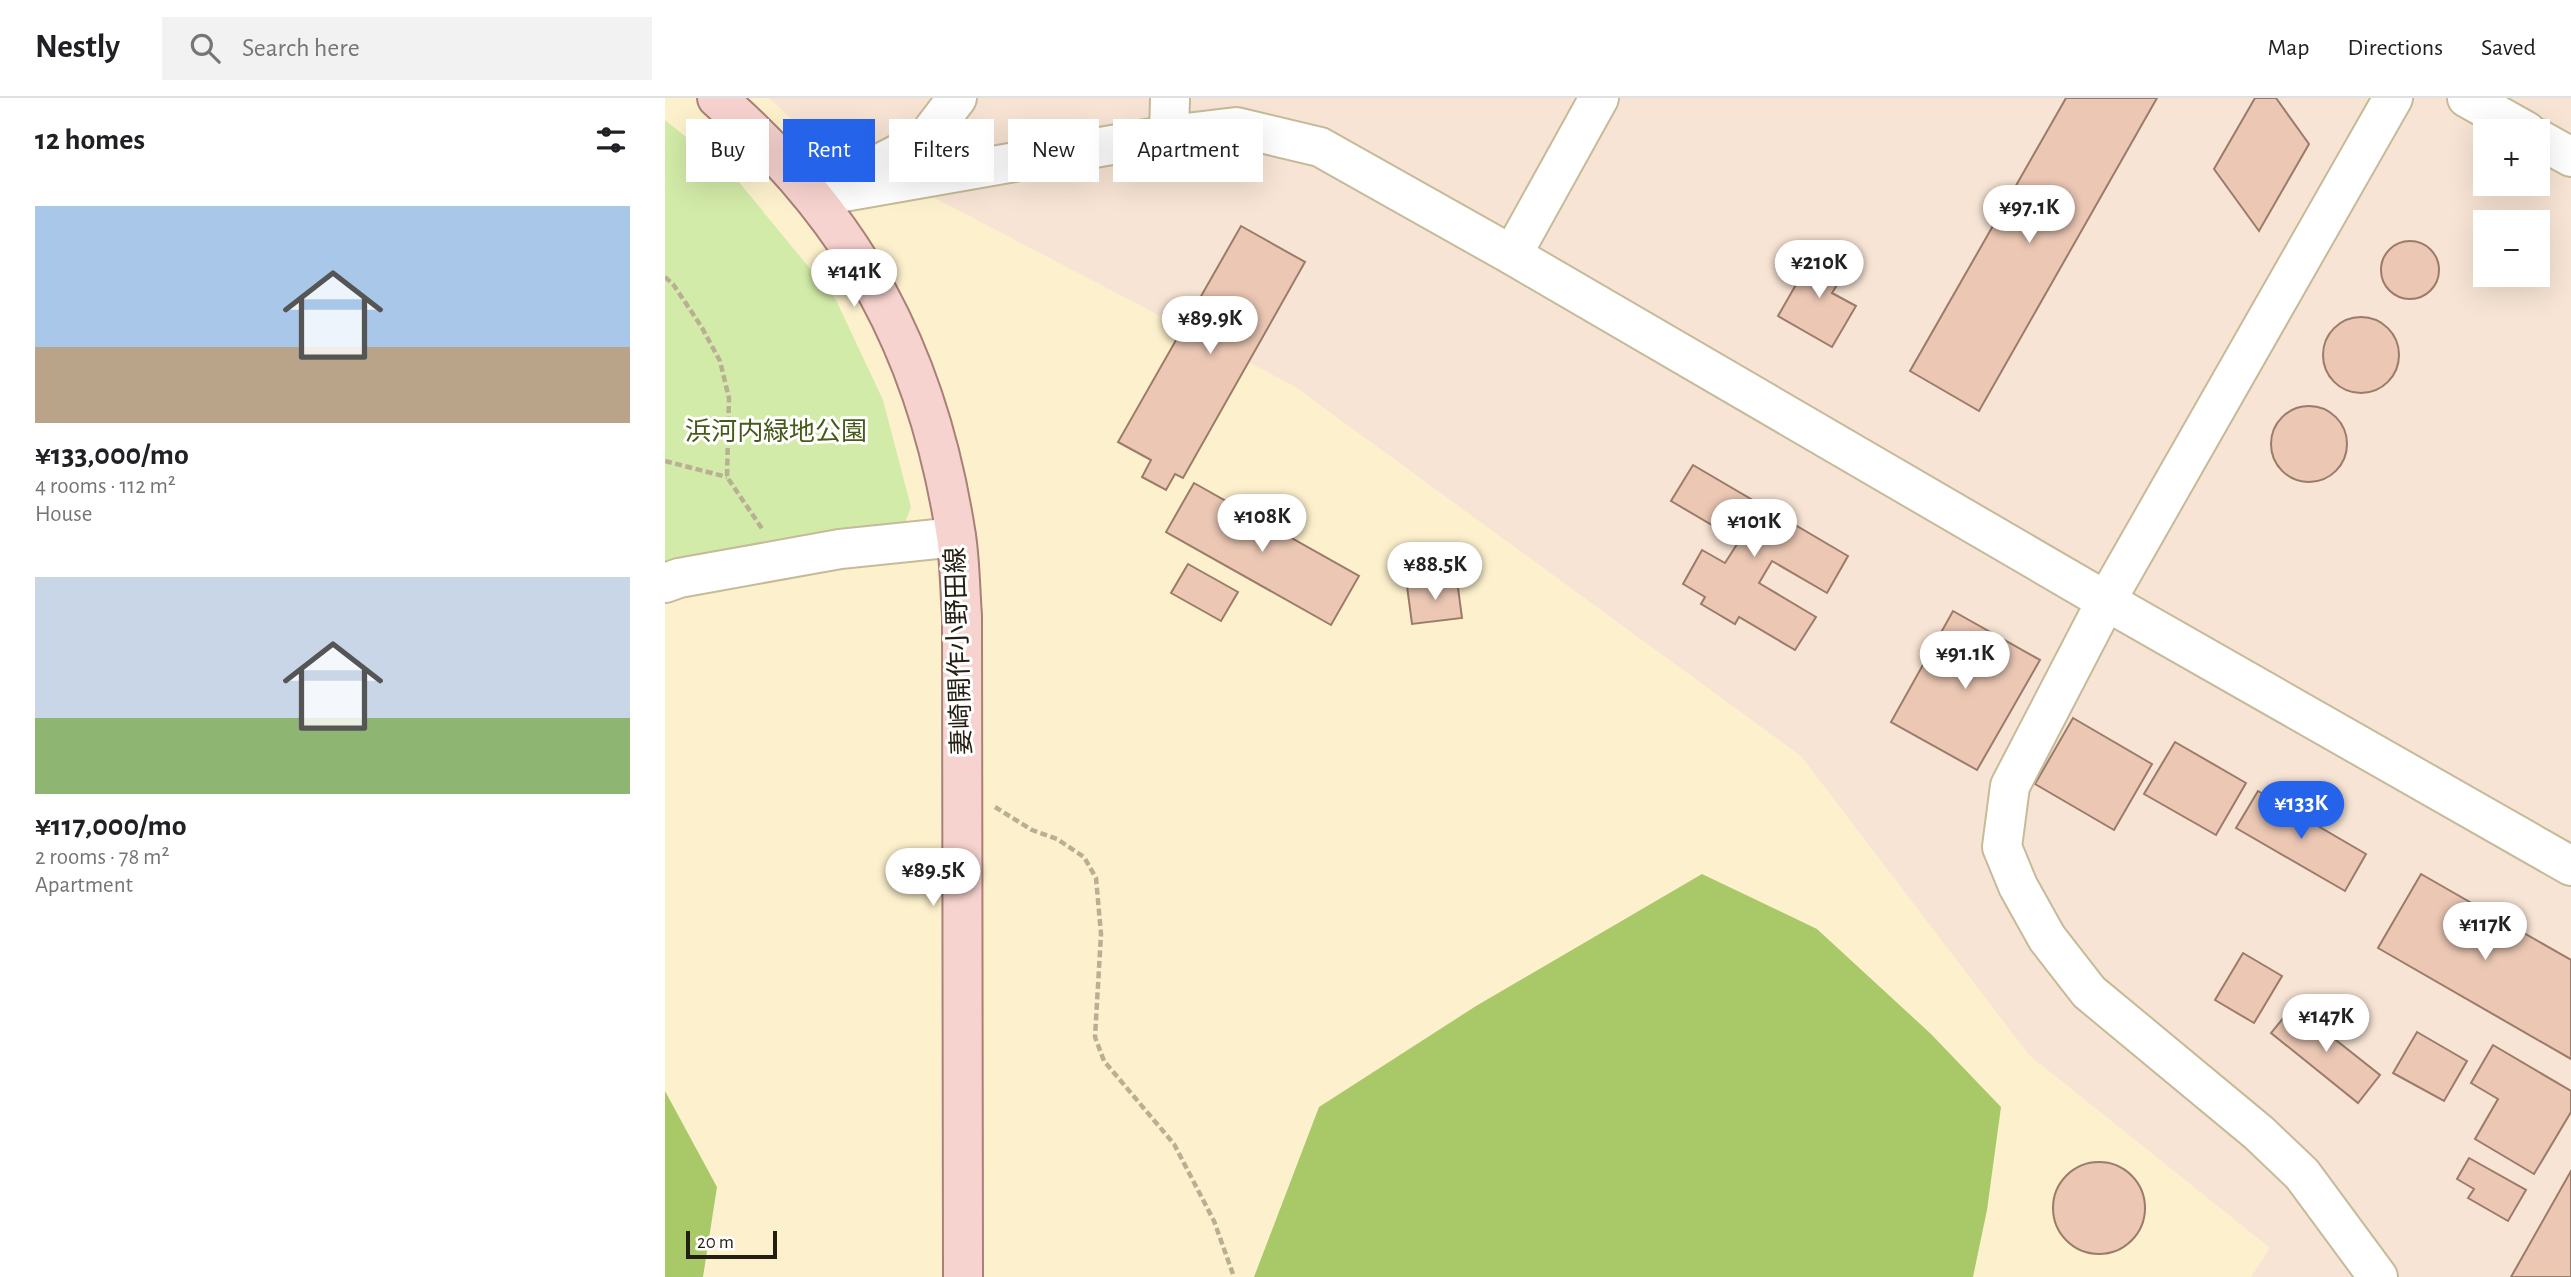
<!DOCTYPE html>
<meta charset="utf-8">
<style>
body{margin:0;font-family:"Alegreya Sans","Noto Sans JP",sans-serif;background:#f2f2f2;color:#202124;height:100vh;display:flex;flex-direction:column;font-size:26px;white-space:nowrap}
*{box-sizing:border-box;margin:0}
p{font-size:23px;color:#757577}
.icon{flex:none;width:38px;height:38px;fill:none;stroke:currentColor;stroke-width:2;stroke-linecap:round;stroke-linejoin:round}
.map{position:relative;flex:1;overflow:hidden}
.details{display:flex;flex-direction:column;background:#fff;width:665px}
.details>*{flex:none}
.top-card{position:absolute;left:21px;top:21px;width:665px;height:63px;display:flex;gap:14px}
.buttons{position:absolute;left:1808px;top:21px;display:grid;gap:14px}
.buttons a{display:grid;place-items:center;width:77px;height:77px;border-radius:0px;background:#fff;box-shadow:0 7px 28px #0002;font-size:35px}
.scale{position:absolute;left:21px;bottom:18px;width:91px;box-sizing:border-box;padding-left:7px;border:4px solid #231e11;border-top:0;font-size:19px;line-height:24px;white-space:nowrap;color:#231e11;-webkit-text-stroke:5px #fff;paint-order:stroke}
.price{position:absolute;translate:-50% -60px;padding:0 16px;border-radius:24px;background:#fff;color:#222;font-size:23px;line-height:46px;filter:drop-shadow(0 2px 4px #0008)}
.price::after{content:'';position:absolute;left:50%;top:42px;width:21px;height:16px;margin-left:-10px;background:inherit;clip-path:polygon(0 0,100% 0,50% 100%)}
.price.active{background:#2563eb;color:#fff}
ul{padding:0;list-style:none}
li{display:grid;align-content:center;gap:14px;height:371px;padding:0 35px}
li span{display:grid;place-items:center;height:217px;border-radius:0px;color:#555}
li>.icon{margin-inline-start:auto}
span .icon{width:126px;height:126px;fill:#fffc;stroke-width:1}
li b{font-size:30px}
h2{display:flex;justify-content:space-between;align-items:center;height:84px;padding:0 35px;font-size:30px}
.pill{padding:0 24px;border-radius:0px;background:#fff;box-shadow:0 7px 28px #0002;font-size:24px;line-height:63px}
.pill.active{background:#2563eb;color:#fff}
header{display:flex;align-items:center;gap:42px;box-sizing:border-box;height:98px;padding:0 35px;background:#fff;border-bottom:2px solid #e0e0e0}
header strong{font-size:33px}
nav{display:flex;gap:38px;margin-inline-start:auto;font-size:24px}
.search{width:490px;height:63px;background:#f2f2f2;display:flex;align-items:center;gap:18px;box-sizing:border-box;padding:0 24px;border-radius:0px;color:#757577;font-size:26px}
main{display:flex;flex:1;min-height:0}
.map>svg:first-child{display:block}
.industrial{fill:#f7e4d4;fill-rule:evenodd}
.green{fill:#d3eba8}
.forest{fill:#a9c969}
.building{fill:#ebc7b4;stroke:#9b7b69;stroke-width:2}
.lines{fill:none;stroke-linecap:round;stroke-linejoin:round}
.minor-casing{stroke:#c6bb98;stroke-width:42}
.major-casing{stroke:#a98078;stroke-width:42}
.path{stroke:#b9af92;stroke-width:4.5;stroke-dasharray:7 3.5;stroke-linecap:butt}
.minor{stroke:#fff;stroke-width:38}
.major{stroke:#f7d3cf;stroke-width:38}
.labels{text-anchor:middle;dominant-baseline:central;stroke-width:6;stroke-linejoin:round;paint-order:stroke}
.park-label{font-size:26px;fill:#475b18;stroke:#fff}
.street-label{font-size:26px;fill:#231e11;stroke:#fff}
</style>
<header>
<strong>Nestly</strong>
<div class="search"><svg class="icon" aria-label="search" viewBox="0 0 24 24"><circle cx="10" cy="10" r="6"/><path d="M15 15l6 6"/></svg>Search here</div>
<nav><a>Map</a><a>Directions</a><a>Saved</a></nav>
</header>
<main>
<section class="details">
<h2>12 homes<svg class="icon" aria-label="filters" viewBox="0 0 24 24"><path d="M4 7h16M4 17h16"/><circle cx="9" cy="7" r="2"/><circle cx="15" cy="17" r="2"/></svg></h2>
<ul>
<li><span style="background:linear-gradient(#a9c7e8 65%,#b9a48a 0)"><svg class="icon" aria-label="home" viewBox="0 0 24 24"><path d="M3 11l9-7 9 7M6 9v11h12V9"/></svg></span><div><b>¥133,000/mo</b><p>4 rooms · 112 m²</p><p>House</p></div></li>
<li><span style="background:linear-gradient(#c9d6e8 65%,#8fb573 0)"><svg class="icon" aria-label="home" viewBox="0 0 24 24"><path d="M3 11l9-7 9 7M6 9v11h12V9"/></svg></span><div><b>¥117,000/mo</b><p>2 rooms · 78 m²</p><p>Apartment</p></div></li>
</ul>
</section>
<div class="map">
<svg width="1906" height="1179" viewBox="0 0 1906 1179">
<rect width="100%" height="100%" fill="#fdf1cd"/>
<!-- industrial -->
<path class="industrial" d="M104,0H1906V1179H1586L1605,1150L1364,957L1136,658L629,288L136,30ZM1820,33H1872V86H1820ZM1820,124H1872V177H1820Z"/>
<!-- green -->
<path class="green" d="M0,22L68,77L171,202L218,302L246,409L240,425L0,475Z"/>
<!-- forest -->
<g class="forest">
<path d="M1037,776L1152,831L1266,936L1336,1009L1322,1112L1308,1179H589L654,1009L811,908Z"/>
<path d="M0,993L52,1089L38,1179H0Z"/>
</g>
<!-- building -->
<g class="building">
<path d="M1401,0H1492L1314,313L1245,273Z"/>
<path d="M1590,0H1611L1644,46L1594,133L1549,71Z"/>
<path d="M576,128L640,164L518,380L510,376L501,392L477,379L486,362L453,344Z"/>
<circle cx="1745" cy="172" r="29"/>
<path d="M1152,150L1183,169L1167,195L1191,208L1167,249L1113,218Z"/>
<circle cx="1696" cy="257" r="38"/>
<circle cx="1644" cy="346" r="38"/>
<path d="M1028,367L1183,458L1162,495L1107,463L1094,485L1151,519L1130,552L1074,519L1070,526L1036,506L1040,499L1018,486L1037,452L1060,465L1074,443L1006,403Z"/>
<path d="M529,385L694,478L666,527L501,434Z"/>
<path d="M523,466L573,494L556,523L506,495Z"/>
<path d="M792,482L797,520L747,526L742,488Z"/>
<path d="M1288,513L1375,562L1312,672L1226,624Z"/>
<path d="M1408,620L1487,666L1449,732L1370,686Z"/>
<path d="M1510,644L1581,685L1551,737L1479,696Z"/>
<path d="M1593,693L1701,756L1680,793L1571,730Z"/>
<path d="M1756,776L1906,862V961L1713,850Z"/>
<path d="M1578,855L1617,878L1589,925L1550,902Z"/>
<path d="M1628,908L1715,977L1693,1005L1606,935Z"/>
<path d="M1752,934L1802,963L1779,1003L1728,975Z"/>
<path d="M1828,947L1906,993V1014L1869,1076L1810,1041L1833,1001L1806,985Z"/>
<path d="M1804,1060L1861,1092L1843,1123L1803,1100L1809,1091L1792,1081Z"/>
<circle cx="1434" cy="1110" r="46"/>
<path d="M1906,1073V1179H1846Z"/>
</g>
<g class="lines">
<!-- minor casing -->
<g class="minor-casing">
<g id="minor">
<path d="M1802,0L1861,33"/>
<path d="M504,37L505,0"/>
<path d="M1872,40L1906,59"/>
<path d="M185,81L260,42L292,0"/>
<path d="M150,99L504,37L571,29L655,49L847,157L1441,503L1906,768"/>
<path d="M847,157L934,0"/>
<path d="M0,485L14,480L175,451L291,439"/>
<path d="M1713,1179L1637,1076L1594,1035L1424,894L1382,840L1353,788L1337,749L1345,688L1441,503L1728,0"/>
</g>
</g>
<!-- major casing -->
<g class="major-casing">
<path id="major" d="M52,0C191,122 263,255 291,438C295,464 295,492 297,518L298,1179"/>
</g>
<!-- path -->
<g class="path">
<path d="M0,179L8,186L36,228L55,263L64,300L62,379L98,432"/>
<path d="M0,363L62,379"/>
<path d="M330,709L367,732L392,741L419,759L431,780L436,836L430,939L439,963L509,1046L549,1123L569,1179"/>
</g>
<!-- minor -->
<use href="#minor" class="minor"/>
<!-- major -->
<use href="#major" class="major"/>
</g>
<g class="labels">
<!-- park labels -->
<g class="park-label">
<text x="111" y="334">浜河内緑地公園</text>
</g>
<!-- street labels -->
<g class="street-label">
<text transform="translate(294 553) rotate(-92)">妻崎開作小野田線</text>
</g>
</g>
</svg>
<div class="buttons">
<a>+</a>
<a>−</a>
</div>
<div class="scale">20 m</div>
<b class="price" style="left:1364px;top:147px">¥97.1K</b>
<b class="price" style="left:1154px;top:202px">¥210K</b>
<b class="price" style="left:189px;top:211px">¥141K</b>
<b class="price" style="left:545px;top:258px">¥89.9K</b>
<b class="price" style="left:597px;top:456px">¥108K</b>
<b class="price" style="left:1089px;top:461px">¥101K</b>
<b class="price" style="left:770px;top:504px">¥88.5K</b>
<b class="price" style="left:1300px;top:593px">¥91.1K</b>
<b class="price active" style="left:1636px;top:743px">¥133K</b>
<b class="price" style="left:268px;top:810px">¥89.5K</b>
<b class="price" style="left:1820px;top:864px">¥117K</b>
<b class="price" style="left:1661px;top:956px">¥147K</b>
<div class="top-card">
<a class="pill">Buy</a>
<a class="pill active">Rent</a>
<a class="pill">Filters</a>
<a class="pill">New</a>
<a class="pill">Apartment</a>
</div>
</div>
</main>
